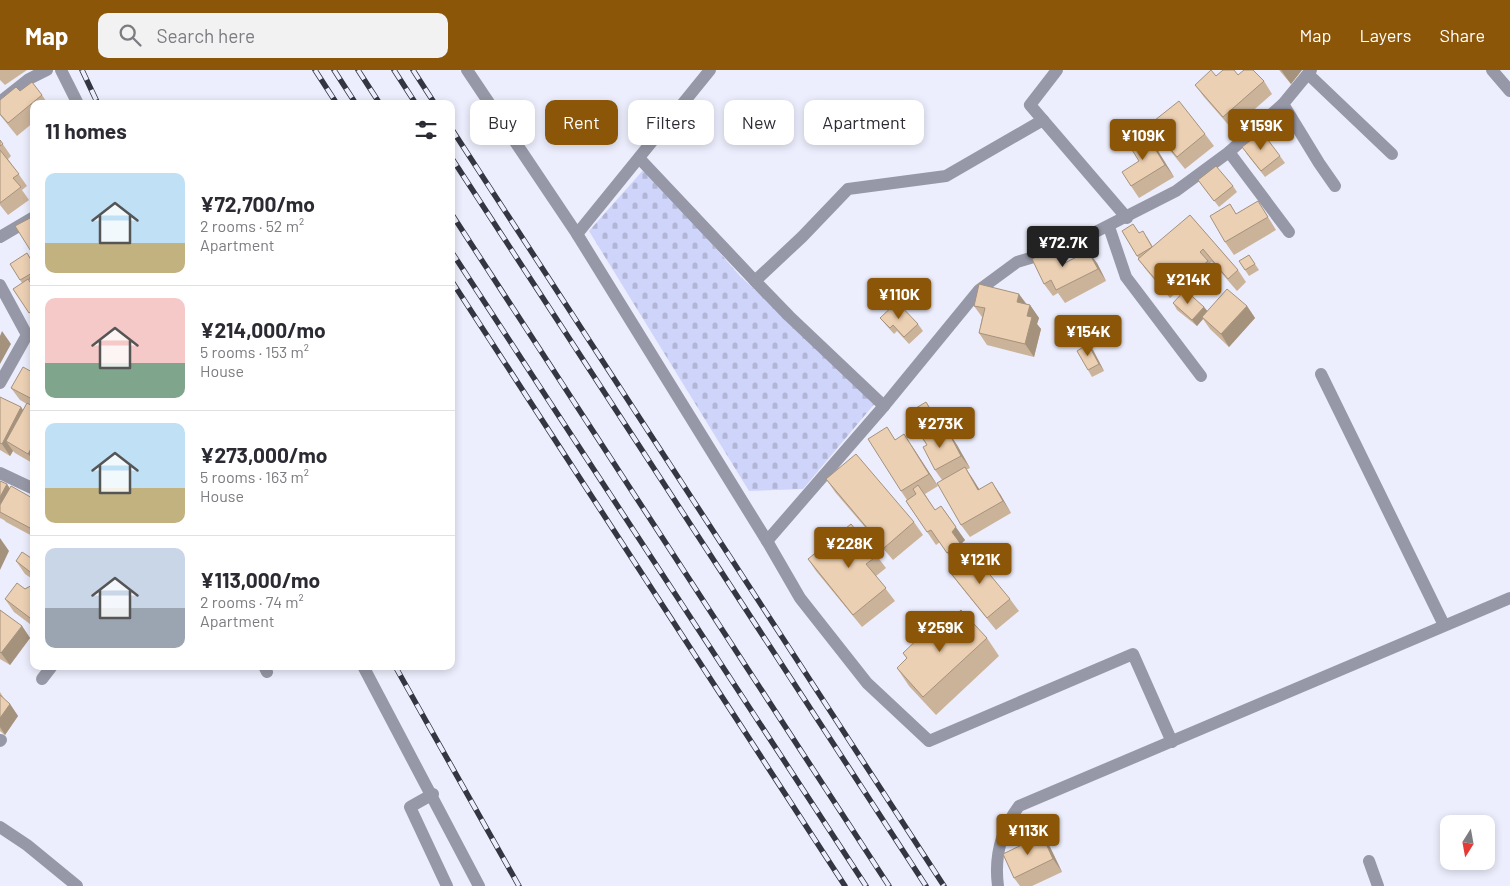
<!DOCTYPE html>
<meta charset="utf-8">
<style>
body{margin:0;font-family:Barlow,sans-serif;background:#f2f2f3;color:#2b2b33;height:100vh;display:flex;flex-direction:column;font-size:19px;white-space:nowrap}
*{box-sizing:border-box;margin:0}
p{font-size:16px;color:#7c7c81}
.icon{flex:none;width:28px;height:28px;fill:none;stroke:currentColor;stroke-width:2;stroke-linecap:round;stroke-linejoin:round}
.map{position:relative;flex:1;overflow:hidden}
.details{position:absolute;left:30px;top:30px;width:425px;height:570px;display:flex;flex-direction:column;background:#fff;border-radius:10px;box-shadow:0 2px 8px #0003}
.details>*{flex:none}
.guide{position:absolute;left:470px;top:30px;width:475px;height:45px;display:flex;gap:10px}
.needle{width:32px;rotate:191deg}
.buttons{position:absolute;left:1440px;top:745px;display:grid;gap:10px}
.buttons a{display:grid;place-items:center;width:55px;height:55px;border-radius:10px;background:#fff;box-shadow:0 2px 8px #0003;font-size:25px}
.price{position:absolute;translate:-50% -42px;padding:0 11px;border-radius:5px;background:#8c5608;color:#fff;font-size:16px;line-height:32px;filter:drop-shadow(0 1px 2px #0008)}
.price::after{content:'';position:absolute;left:50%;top:30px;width:15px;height:11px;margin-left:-8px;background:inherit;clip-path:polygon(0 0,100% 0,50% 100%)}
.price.selected{background:#222;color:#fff}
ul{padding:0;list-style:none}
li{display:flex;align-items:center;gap:15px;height:125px;padding:0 15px}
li+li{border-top:1px solid #e1e1e2}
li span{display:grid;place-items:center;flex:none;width:140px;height:100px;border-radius:10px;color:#555}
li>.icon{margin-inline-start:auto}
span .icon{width:60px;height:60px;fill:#fffc;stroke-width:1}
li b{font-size:21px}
h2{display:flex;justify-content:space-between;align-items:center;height:60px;padding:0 15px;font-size:21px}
.pill{padding:0 18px;border-radius:10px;background:#fff;box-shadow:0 2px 8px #0003;font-size:18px;line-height:45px}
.pill.selected{background:#8c5608;color:#fff}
header{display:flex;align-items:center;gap:30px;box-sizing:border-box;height:70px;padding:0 25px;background:#8c5608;color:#fff}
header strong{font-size:24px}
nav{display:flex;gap:28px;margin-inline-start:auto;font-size:18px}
.search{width:350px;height:45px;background:#f2f2f3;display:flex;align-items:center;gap:12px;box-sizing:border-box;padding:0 18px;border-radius:10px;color:#7c7c81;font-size:19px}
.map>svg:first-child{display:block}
.cemetery{fill:url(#cemetery-stones)}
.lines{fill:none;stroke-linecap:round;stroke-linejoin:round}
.lane{stroke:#9698a7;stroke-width:12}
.street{stroke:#9698a7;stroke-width:12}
.rail-casing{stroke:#343642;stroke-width:5.5}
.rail{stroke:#eceefd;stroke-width:4;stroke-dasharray:11;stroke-linecap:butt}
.wall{fill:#cbb39a}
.shaded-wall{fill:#a5927d}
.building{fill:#ecd0b3;stroke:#a5927d}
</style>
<header>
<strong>Map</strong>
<div class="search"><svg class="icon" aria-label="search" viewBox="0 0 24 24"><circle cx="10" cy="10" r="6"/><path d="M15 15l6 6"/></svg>Search here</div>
<nav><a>Map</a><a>Layers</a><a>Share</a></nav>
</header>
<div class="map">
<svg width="1510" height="816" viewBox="0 0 1510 816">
<defs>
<pattern id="cemetery-stones" width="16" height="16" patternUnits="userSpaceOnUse" patternTransform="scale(1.25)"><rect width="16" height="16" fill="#cfd4fa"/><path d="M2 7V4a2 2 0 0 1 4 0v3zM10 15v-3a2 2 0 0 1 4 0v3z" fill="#b1b5d6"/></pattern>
</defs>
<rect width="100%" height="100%" fill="#eceefd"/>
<!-- cemetery -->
<path class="cemetery" d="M645,98L740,206L876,332L803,419L749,421L589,161Z"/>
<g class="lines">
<!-- lane -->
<g class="lane">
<path d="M1057,0L1030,35L1127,148"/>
<path d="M1308,4L1392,84"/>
<path d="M1283,34L1319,93L1335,116"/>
<path d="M1229,82L1289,162"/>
<path d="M639,88L755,211"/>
<path d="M1109,157L1126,207L1201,306"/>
<path d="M577,164L710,0"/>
<path d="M884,336L789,246L755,211L802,167L848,119L946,106L1043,50"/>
<path d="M1369,791L1378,816"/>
</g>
<!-- street -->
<g class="street">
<path d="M61,0L78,34"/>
<path d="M467,0L577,164L767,471L800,528L867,613L929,671L1133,584L1172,672"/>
<path d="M1492,0L1510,21"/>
<path d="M0,32L29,9L47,0"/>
<path d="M0,167L34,147"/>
<path d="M0,215L27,265L0,313"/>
<path d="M1321,304L1444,555"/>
<path d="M0,403L34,419"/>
<path d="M767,471L884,336L979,220L1017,192L1064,178L1176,121L1229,82L1283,34L1311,0"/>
<path d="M264,596L267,602"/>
<path d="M363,596L479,816"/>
<path d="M42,609L52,596"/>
<path d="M0,671L1,670"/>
<path d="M433,724L410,737L447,816"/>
<path d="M0,757L27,775L77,816"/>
<path d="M998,816C994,786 1001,760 1019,736L1510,528"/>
</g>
<!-- rail casing -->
<g class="rail-casing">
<g id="rail">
<path d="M82,0L98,34"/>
<path d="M315,0L337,34"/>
<path d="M334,0L356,34"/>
<path d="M358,0L380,34"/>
<path d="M394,0L416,34"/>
<path d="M413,0L435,34"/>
<path d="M451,58L944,816"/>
<path d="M451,87L926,816"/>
<path d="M451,143L889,816"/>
<path d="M451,181L866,816"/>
<path d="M451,210L845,816"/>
<path d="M395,596L519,816"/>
</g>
</g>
<!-- rail -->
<use href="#rail" class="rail"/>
</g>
<!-- wall -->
<g class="wall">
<path d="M0,0H27L5,15L0,10Z"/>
<path d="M1279,0H1302L1291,14Z"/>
<path d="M1238,5L1264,11L1272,24L1232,59L1204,27L1195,15L1216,6Z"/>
<path d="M20,21L42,25L48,34H34V52L17,66L0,45V30Z"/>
<path d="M1150,54L1205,64L1214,76L1185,99L1159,67Z"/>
<path d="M1146,64L1155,76L1174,107L1139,128L1131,116L1139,91Z"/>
<path d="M0,70L11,86L8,89L27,116L22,120L29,130L8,145L0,135Z"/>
<path d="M1246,83L1280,86L1285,93L1265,107Z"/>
<path d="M1198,110L1233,116L1237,122L1219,137Z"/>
<path d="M1258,131L1276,160L1234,185L1225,172L1230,134L1236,144Z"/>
<path d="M1190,145L1238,200L1246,212L1237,221L1212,192L1210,193L1217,204L1193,224L1185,215L1170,228L1147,201L1138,189H1139L1137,186L1139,163L1147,167L1153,177Z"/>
<path d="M27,183L34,193V249L13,219L22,213L10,194Z"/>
<path d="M1249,185L1259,200L1249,206L1239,191Z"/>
<path d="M1063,190L1065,193H1097L1106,211L1065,233L1058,223L1053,226L1044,214Z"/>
<path d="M1173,233L1204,237L1207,241L1247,236L1255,248L1229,277L1210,259L1203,249L1197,256L1177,240Z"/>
<path d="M1026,235H1030L1039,248L1037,254L1041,259L1034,287L987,275L979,263L982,247L974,236Z"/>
<path d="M880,248L918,254L923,261L909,274L897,261L894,264L885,254Z"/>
<path d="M1093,280L1104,301L1092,307L1088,300Z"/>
<path d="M34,303V394L15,383L13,381L10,386L0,380V327L21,337L23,340L27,334L20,330L11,318Z"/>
<path d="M926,332L944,361L939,365L940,367L949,363L957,375L970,398L966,400L979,419L1000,424L1011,443L970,467L961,455L942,410L935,400L927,375L921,367Z"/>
<path d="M895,369L912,376L938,416L925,424L935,440L965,470L961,474L969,486L1010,529L1019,541L996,560L958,513L949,501L967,487L955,495L940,472L936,475L906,431L907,430L901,421Z"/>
<path d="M826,409L914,452L923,465L893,490L835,422Z"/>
<path d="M0,411L7,414L10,419L34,429V467L6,452L4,450L0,448Z"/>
<path d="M34,485V510L25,504L16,491L31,488Z"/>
<path d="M877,486L886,498L876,506L895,531L862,557L816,501L808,489Z"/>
<path d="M34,514V557L14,542L5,529Z"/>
<path d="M0,540L22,556L30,568L10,595L0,589Z"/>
<path d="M987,568L999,586L936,645L909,616L897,598L907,589L903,583L927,571Z"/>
<path d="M0,622L5,630L10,634L18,646L5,665L0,661Z"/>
<path d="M1050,777L1062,802L1032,816H1020L1014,808Z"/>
</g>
<!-- shaded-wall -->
<g class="shaded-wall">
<path d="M1281,0H1302L1291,14Z"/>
<path d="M1146,64L1155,76L1174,107L1165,95Z"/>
<path d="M1055,178L1063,190L1072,206L1063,194Z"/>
<path d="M1088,181L1097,193L1106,211L1098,199Z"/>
<path d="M1019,224L1028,236L1017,232Z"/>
<path d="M1030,235L1039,248L1037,254L1041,259L1034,287L1025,274L1027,246Z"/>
<path d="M1247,236L1255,248L1229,277L1221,264Z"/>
<path d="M1204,237L1209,243L1202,247L1203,249L1197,256L1192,250Z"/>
<path d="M2,261L11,274L0,294V266Z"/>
<path d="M1088,274L1093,280L1104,301L1099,294Z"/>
<path d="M21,337L29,349L6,371L13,381L10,386L2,374Z"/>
<path d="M949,363L957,375L970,398L961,386Z"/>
<path d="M904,364L912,376L938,416L929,404Z"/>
<path d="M34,373V391L28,384Z"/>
<path d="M965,397L973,409L987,432L978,420Z"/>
<path d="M992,412L1000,424L1011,443L1003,431Z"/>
<path d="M7,414L15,427L0,442V427Z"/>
<path d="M941,436L965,470L961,474L969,486L952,462Z"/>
<path d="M34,450V463L30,458Z"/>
<path d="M0,468L9,481L0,500Z"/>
<path d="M22,556L30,568L10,595L1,583Z"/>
<path d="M10,634L18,646L5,665L0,657V648Z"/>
<path d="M1042,765L1050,777L1062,802L1053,789Z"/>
</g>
<!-- building -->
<g class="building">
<path d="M1211,0L1216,6L1223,0H1234L1238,5L1244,0H1253L1264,11L1223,47L1195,15Z"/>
<path d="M32,12L42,25L8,53L0,44V30L16,17L20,21Z"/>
<path d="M1179,31L1205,64L1177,87L1150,54Z"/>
<path d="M1262,62L1280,86L1261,101L1242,77Z"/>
<path d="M1146,64L1165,95L1131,116L1122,102L1139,91L1129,75Z"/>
<path d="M0,70L3,74L0,76Z"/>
<path d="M0,80L19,104L13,108L21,117L0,133Z"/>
<path d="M1216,96L1233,116L1214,131L1198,110Z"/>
<path d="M1258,131L1268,147L1225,172L1210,146L1230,134L1236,144Z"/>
<path d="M1190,145L1238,200L1228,209L1203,179L1200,182L1208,191L1184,211L1177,203L1161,216L1138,189Z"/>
<path d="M30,148L34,153V186L15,156Z"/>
<path d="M1133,154L1139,163L1143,161L1152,177L1137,186L1122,161Z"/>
<path d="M1055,178L1063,194L1088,181L1098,199L1056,220L1051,210L1044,214L1032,189Z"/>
<path d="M27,183L34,195V202L20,210L10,194Z"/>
<path d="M1249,185L1255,194L1245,200L1239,191Z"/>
<path d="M34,205V215L29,208Z"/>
<path d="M28,209L34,218V241L33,240L29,243L13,219Z"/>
<path d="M979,214L1019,224L1017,232L1030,235L1027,246L1032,247L1025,274L979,263L985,238L974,236Z"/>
<path d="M1227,219L1247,236L1221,264L1202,247Z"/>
<path d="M1185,220L1204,237L1192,250L1173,233Z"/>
<path d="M897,232L918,254L904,267L893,255L890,258L880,248Z"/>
<path d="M1088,274L1099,294L1088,300L1077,281Z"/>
<path d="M23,297L34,303V330L11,318Z"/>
<path d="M0,327L21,337L2,374L0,373Z"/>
<path d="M926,332L940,355L921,367L906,344Z"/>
<path d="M27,333L34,337V373L28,384L6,371Z"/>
<path d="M887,357L895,370L904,364L929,404L901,421L868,369Z"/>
<path d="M935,360L939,368L949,363L961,386L935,400L923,377L927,375L922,367Z"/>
<path d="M856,384L914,452L884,478L826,409Z"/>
<path d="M965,397L978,420L992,412L1003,431L961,455L937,413Z"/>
<path d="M0,411L7,414L0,427Z"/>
<path d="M918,415L935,440L941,436L956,457L952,462L960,473L947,483L931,460L927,462L906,431L916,424L913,419Z"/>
<path d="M11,416L34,429V450L30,458L0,442V435Z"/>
<path d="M851,454L877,486L866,494L886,518L853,545L808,489Z"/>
<path d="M22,482L31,488L34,485V505L16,491Z"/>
<path d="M972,483L1010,529L987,548L949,501Z"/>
<path d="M17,513L25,519L34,514V551L5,529Z"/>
<path d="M0,540L22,556L1,583L0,582Z"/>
<path d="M961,540L987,568L923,627L897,598L907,588L903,583L922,565L927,571Z"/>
<path d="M0,625L10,634L0,648Z"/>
<path d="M1042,765L1053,789L1014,808L1003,784Z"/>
</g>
</svg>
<div class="buttons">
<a><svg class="needle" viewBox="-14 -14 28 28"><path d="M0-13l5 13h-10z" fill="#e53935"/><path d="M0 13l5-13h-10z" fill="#7c7c81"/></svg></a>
</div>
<b class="price" style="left:1261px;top:81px">¥159K</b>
<b class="price" style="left:1143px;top:91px">¥109K</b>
<b class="price selected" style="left:1063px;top:198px">¥72.7K</b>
<b class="price" style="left:1188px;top:235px">¥214K</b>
<b class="price" style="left:899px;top:250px">¥110K</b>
<b class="price" style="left:1088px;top:287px">¥154K</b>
<b class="price" style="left:940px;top:379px">¥273K</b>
<b class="price" style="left:849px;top:499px">¥228K</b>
<b class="price" style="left:980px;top:515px">¥121K</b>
<b class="price" style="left:940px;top:583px">¥259K</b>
<b class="price" style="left:1028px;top:786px">¥113K</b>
<div class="guide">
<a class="pill">Buy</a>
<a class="pill selected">Rent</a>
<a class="pill">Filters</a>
<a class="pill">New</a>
<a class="pill">Apartment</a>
</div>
<section class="details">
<h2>11 homes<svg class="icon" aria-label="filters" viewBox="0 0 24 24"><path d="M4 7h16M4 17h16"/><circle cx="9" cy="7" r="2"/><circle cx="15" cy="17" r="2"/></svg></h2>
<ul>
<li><span style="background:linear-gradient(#bfe0f5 70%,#c2b280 0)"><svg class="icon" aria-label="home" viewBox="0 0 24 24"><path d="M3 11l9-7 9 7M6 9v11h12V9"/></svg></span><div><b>¥72,700/mo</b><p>2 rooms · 52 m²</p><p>Apartment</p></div></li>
<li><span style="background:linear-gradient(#f6c9c9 65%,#7fa58c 0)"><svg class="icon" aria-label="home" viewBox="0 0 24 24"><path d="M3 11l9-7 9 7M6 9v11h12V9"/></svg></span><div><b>¥214,000/mo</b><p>5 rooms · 153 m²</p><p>House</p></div></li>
<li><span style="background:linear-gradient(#bfe0f5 65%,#c2b280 0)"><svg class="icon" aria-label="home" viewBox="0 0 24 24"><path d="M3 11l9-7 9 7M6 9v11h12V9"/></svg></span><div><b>¥273,000/mo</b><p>5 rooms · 163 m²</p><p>House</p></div></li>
<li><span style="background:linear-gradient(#c9d6e8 60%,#9aa5b1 0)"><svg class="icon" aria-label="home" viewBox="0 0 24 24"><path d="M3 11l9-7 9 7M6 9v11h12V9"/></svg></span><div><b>¥113,000/mo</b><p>2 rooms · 74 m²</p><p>Apartment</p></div></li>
</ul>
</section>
</div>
